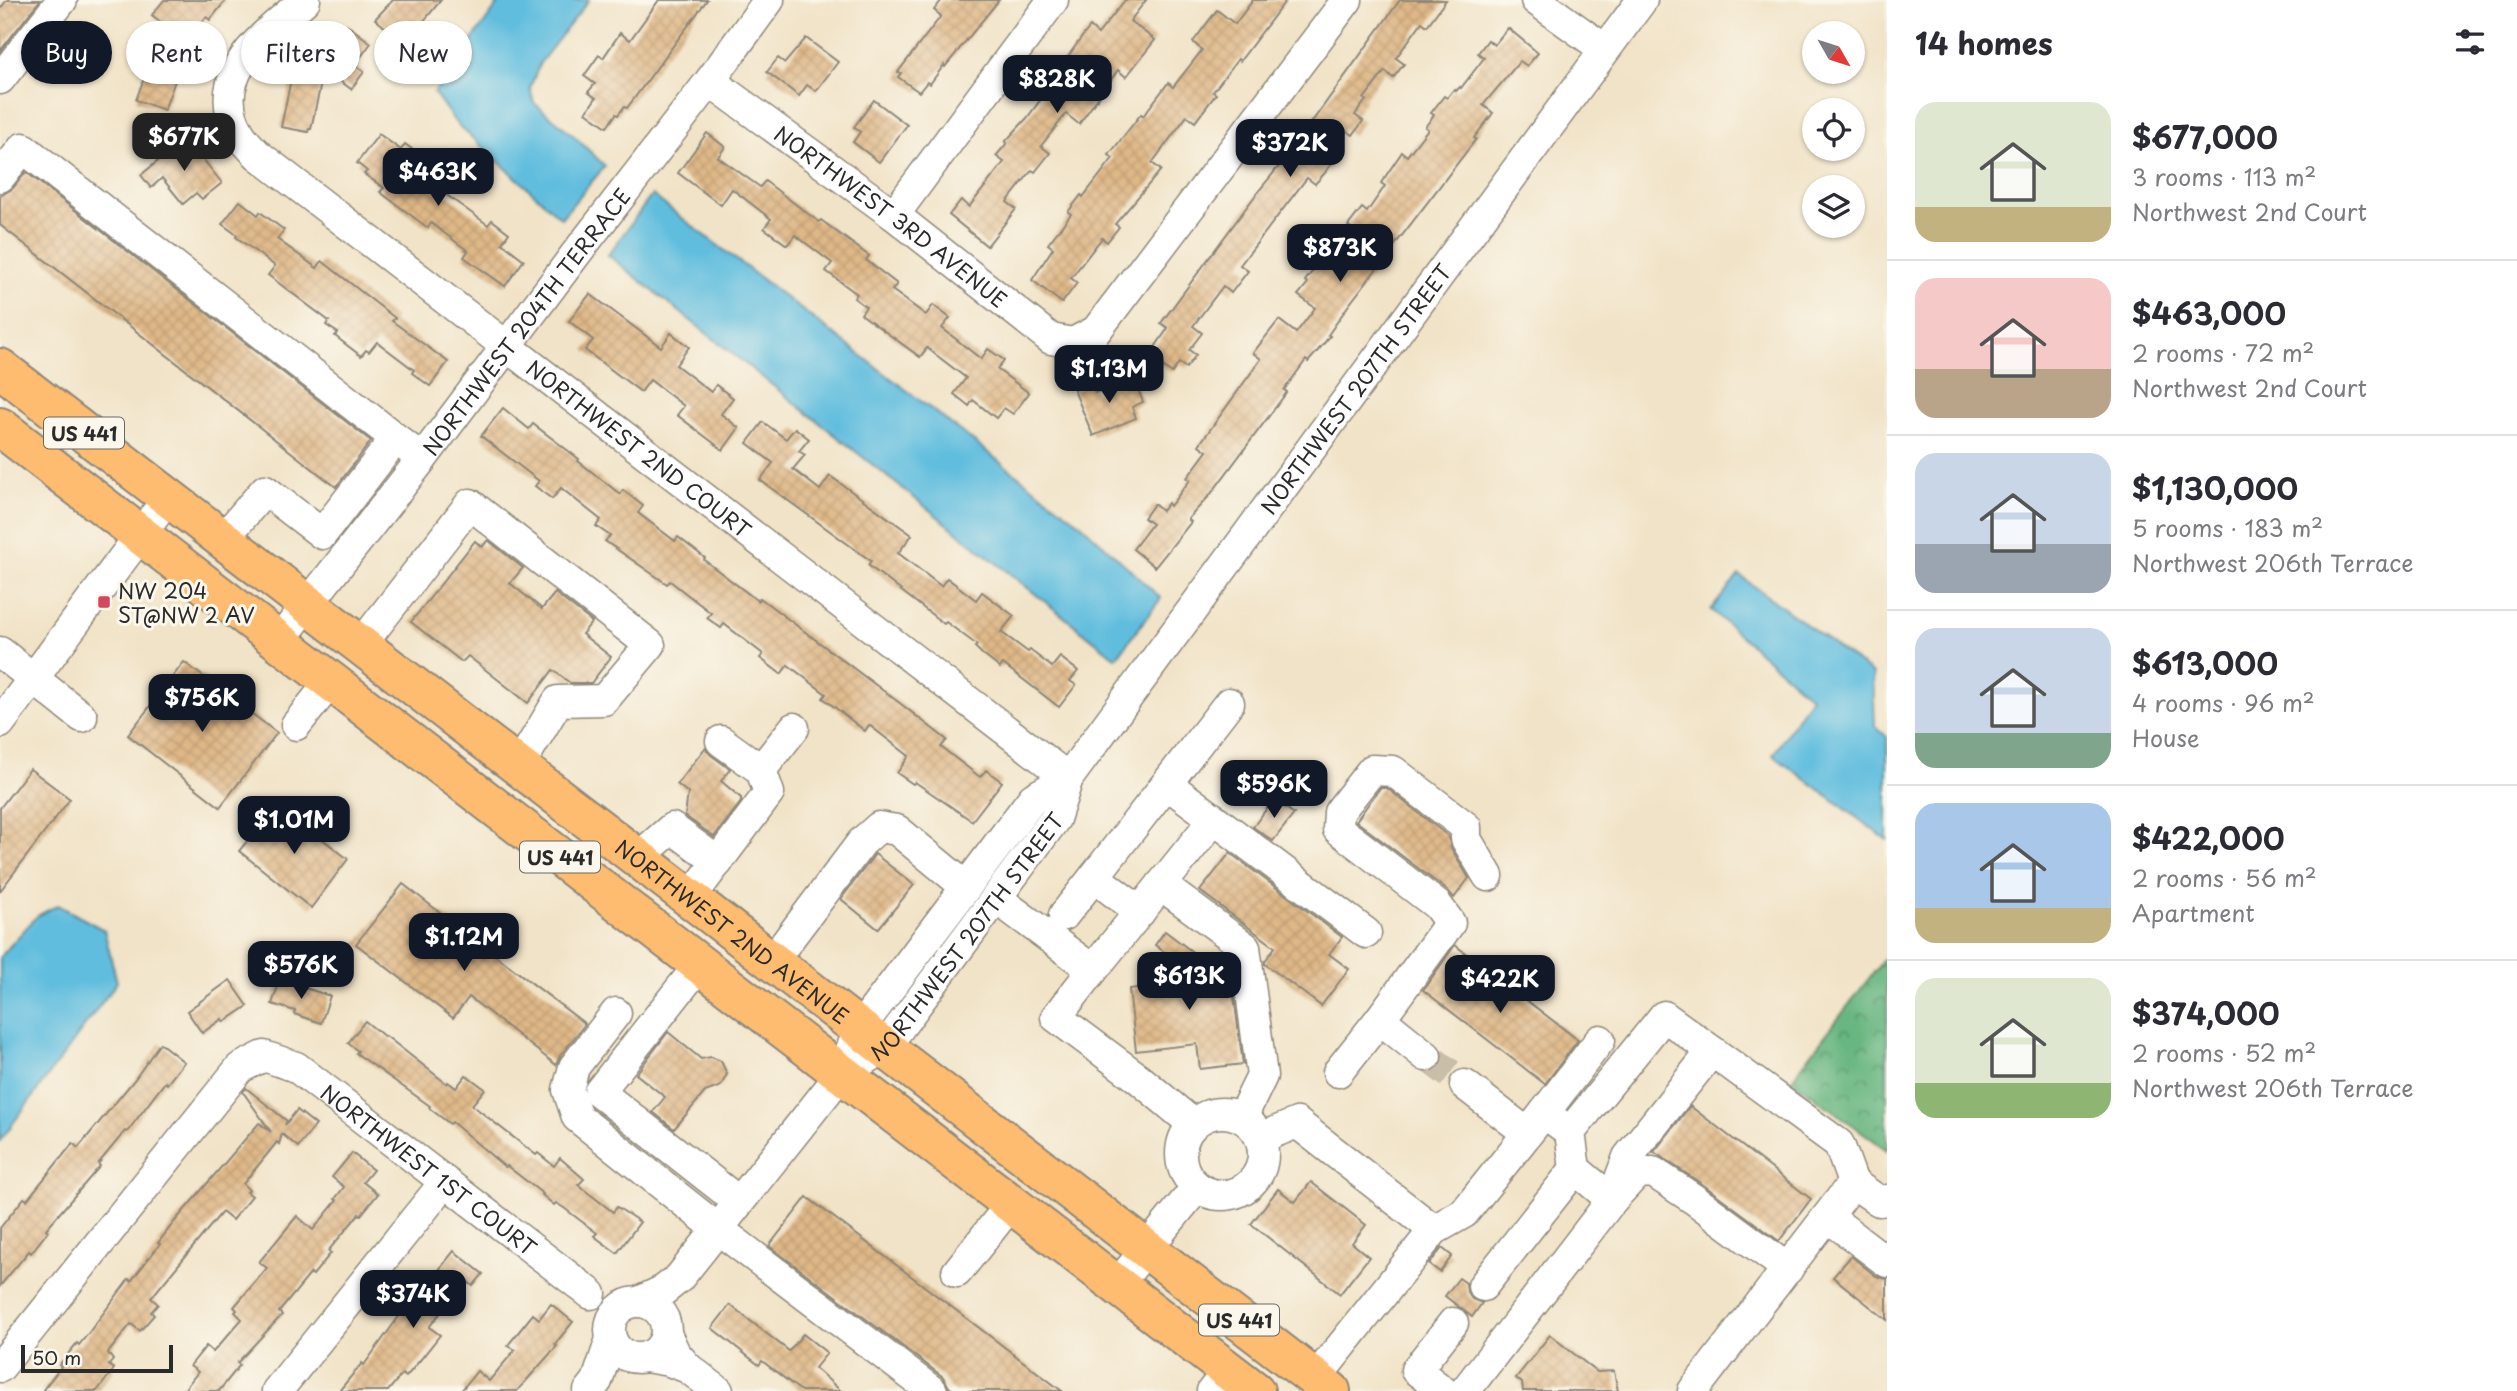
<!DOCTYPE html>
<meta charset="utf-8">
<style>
body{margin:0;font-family:"Playpen Sans",sans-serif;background:#f2f2f3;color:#2b2b33;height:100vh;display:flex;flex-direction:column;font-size:26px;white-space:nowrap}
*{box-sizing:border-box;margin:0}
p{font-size:23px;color:#7c7c81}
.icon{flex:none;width:38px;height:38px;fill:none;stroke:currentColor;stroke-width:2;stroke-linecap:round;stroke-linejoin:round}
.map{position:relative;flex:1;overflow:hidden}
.panel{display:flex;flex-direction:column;background:#fff;width:630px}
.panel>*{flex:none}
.hud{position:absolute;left:21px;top:21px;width:665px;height:63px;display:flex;gap:14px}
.needle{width:46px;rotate:129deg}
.buttons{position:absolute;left:1802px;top:21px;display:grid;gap:14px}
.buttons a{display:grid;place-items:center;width:63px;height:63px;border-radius:50%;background:#fff;box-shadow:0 2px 5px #0004;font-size:35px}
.scale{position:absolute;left:21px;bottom:18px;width:152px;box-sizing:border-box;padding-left:7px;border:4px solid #2b2b2b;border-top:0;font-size:19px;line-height:24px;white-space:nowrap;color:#2b2b2b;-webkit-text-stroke:5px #fbf7ec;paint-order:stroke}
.price{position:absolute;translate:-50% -60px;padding:0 16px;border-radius:14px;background:#111827;color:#fff;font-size:23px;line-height:46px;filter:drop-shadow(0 2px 4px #0008)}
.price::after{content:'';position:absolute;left:50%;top:42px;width:21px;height:16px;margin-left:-10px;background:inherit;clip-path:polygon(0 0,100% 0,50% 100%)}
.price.active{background:#222;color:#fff}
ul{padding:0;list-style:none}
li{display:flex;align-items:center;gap:21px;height:175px;padding:0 28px}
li+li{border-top:2px solid #e1e1e2}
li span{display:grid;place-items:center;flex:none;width:196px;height:140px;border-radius:21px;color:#555}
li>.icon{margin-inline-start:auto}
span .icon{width:84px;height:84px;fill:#fffc;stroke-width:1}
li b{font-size:30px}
h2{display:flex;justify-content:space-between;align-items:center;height:84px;padding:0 28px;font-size:30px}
.pill{padding:0 24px;border-radius:32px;background:#fff;box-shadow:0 2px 5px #0004;font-size:24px;line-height:63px}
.pill.active{background:#111827;color:#fff}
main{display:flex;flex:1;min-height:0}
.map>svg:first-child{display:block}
.forest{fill:url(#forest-crowns);stroke:#497056;stroke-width:2}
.water{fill:#60bdde;stroke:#467484;stroke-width:2}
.building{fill:url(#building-cross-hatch)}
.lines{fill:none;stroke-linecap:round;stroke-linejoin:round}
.minor-tunnel{stroke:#c9bea8;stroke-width:30;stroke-dasharray:30 15;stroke-linecap:butt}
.minor-casing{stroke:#8e8779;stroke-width:33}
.major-casing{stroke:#8e8779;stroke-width:42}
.minor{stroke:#fff;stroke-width:30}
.major{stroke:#febc70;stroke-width:38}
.poi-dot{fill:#d1495b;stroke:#fbf7ec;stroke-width:2.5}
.labels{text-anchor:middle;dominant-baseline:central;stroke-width:6;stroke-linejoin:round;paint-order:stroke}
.shield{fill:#fbf7ec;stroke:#696865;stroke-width:2}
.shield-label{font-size:19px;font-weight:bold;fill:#2b2b2b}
.street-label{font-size:21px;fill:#2b2b2b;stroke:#fbf7ec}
.poi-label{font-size:21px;fill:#2b2b2b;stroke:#fbf7ec;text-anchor:start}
</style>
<main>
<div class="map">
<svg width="1887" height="1391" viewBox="0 0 1887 1391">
<defs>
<pattern id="forest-crowns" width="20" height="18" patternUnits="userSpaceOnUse" patternTransform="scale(1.75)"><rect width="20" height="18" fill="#67b680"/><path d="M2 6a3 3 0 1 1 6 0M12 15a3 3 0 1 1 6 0" fill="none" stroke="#559469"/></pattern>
<pattern id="building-cross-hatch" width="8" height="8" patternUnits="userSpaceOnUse" patternTransform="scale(1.75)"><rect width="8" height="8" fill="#dfb887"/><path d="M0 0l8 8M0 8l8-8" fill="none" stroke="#c09e75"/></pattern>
</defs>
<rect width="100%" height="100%" fill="#fbf7ec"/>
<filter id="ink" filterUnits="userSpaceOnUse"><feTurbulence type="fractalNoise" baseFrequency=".0143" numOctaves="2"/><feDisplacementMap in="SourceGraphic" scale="14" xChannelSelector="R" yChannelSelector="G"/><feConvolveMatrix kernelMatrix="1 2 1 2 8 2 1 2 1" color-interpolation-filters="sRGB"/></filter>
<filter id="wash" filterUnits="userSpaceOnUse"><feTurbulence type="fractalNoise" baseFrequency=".00686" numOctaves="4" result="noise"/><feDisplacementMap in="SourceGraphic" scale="28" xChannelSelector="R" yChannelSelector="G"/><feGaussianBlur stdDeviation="1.57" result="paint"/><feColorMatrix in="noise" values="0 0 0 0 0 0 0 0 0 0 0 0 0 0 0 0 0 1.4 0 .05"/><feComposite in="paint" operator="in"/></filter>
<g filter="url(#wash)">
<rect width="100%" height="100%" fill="#f1e3c7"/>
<!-- forest -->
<path class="forest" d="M1887,955V1150L1791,1080Z"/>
<!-- water -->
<g class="water">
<path d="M501,0H589L540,63L530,88L534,103L572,134L605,166L561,218L456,123L434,93Z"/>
<path d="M652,195L1081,524L1161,598L1116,658L608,255Z"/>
<path d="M1739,575L1873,674L1875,726L1887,737V840L1773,755L1811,697L1711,610Z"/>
<path d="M58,905L104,930L117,982L0,1141V957L37,916Z"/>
</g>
<g id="blocks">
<!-- building -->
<g class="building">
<path d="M7,0H40L0,51V9Z"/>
<path d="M164,0H226L210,20L206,17L178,54L184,57L164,110L136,100L164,25L152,15Z"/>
<path d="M393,0H441L419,27L425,32L411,49L375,19Z"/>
<path d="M659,0H707L627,108L624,107L618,115L616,114L607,127L586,112L596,98L588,92L595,84L584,76L599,55L603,58L620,33L630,40Z"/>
<path d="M942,0H999L945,67L944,65L930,84L927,82L919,92L898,77L901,73L898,72L941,16L934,10Z"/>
<path d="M1125,0H1146L1130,21L1155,40L1126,77L1118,70L1079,124L1066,114L1041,146L1050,153L1035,172L1032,170L1007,202L1016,209L987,246L949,215L961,200L969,207L1004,162L996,156L1007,143L1005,142L1027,118L1061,72L1058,70L1082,37L1090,27L1098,34Z"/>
<path d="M1253,0H1286L1240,61L1238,59L1213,92L1216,94L1195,122L1187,116L1152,163L1161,170L1115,224L1119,227L1107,242L1102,238L1071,278L1077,283L1062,303L1032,280L1053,248L1048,244L1071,214L1068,212L1081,195L1083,197L1113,158L1109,155L1141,114L1143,116L1168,83L1173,87L1202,50L1193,42L1217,10L1235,24Z"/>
<path d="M1400,0H1446L1427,26L1422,22L1396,58L1404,64L1393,78L1385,71L1364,99L1366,100L1355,115L1363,121L1353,135L1344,129L1323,156L1332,163L1324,174L1315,184L1307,178L1240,265L1248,271L1231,293L1223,286L1193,326L1202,333L1189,350L1196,355L1186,368L1179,363L1172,373L1149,356L1168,328L1161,323L1257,193L1308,131L1306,130Z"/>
<path d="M347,25L371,43L355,65L364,72L351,89L324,69L311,129H309L308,132L281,127L291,79L308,83Z"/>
<path d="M1508,28L1538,53L1527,66L1520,61L1483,105L1493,113L1474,138L1476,139L1348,306L1328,335L1330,336L1316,353L1308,362L1306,360L1284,390L1287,392L1210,495L1188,519L1191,522L1155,567L1133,549L1152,524L1144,518L1154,504L1162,511L1168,503L1170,506L1190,480L1187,478L1207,451L1199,445L1261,359L1253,353L1279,320L1296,333L1315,308L1298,295L1308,283L1305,281L1319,263L1324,267L1344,242L1341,239L1350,227L1348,226L1362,208L1367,212L1385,186L1381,183L1402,152L1407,156L1428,129L1425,127L1434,115L1431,113L1444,96L1447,98L1454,89L1456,91L1460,87L1461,88L1484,58L1478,53L1488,40L1494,45Z"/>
<path d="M806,38L838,62L816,91L807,85L799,96L767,72L778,58L785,63Z"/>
<path d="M874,100L907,125L879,162L853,142L860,132L854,127Z"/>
<path d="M707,133L725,147L718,157L760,187L765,181L819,222L821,220L869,256L866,260L897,284L892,290L926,315L933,305L950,318L942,328L981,359L988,349L1004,360L997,369L1029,393L1013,414L1004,408L996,418L973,400L969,406L954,394L966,378L927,348L920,357L861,314L866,307L854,298L857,294L826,271L832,263L795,235L787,245L764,228L771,219L732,189L721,205L678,173Z"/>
<path d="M379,134L401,150L405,144L429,162L419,175L488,225L492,220L509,233L502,243L524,260L505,286L464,257L468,251L431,223L428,228L380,192L384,188L364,174L367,171L357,163Z"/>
<path d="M186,138L222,183L202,199L196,193L183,204L162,178L151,188L141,175Z"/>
<path d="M26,172L371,441L336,487L0,225V196L13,188Z"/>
<path d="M240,201L258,215L260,212L284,230L277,239L317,268L322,261L395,318L392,321L448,362L430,386L412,373L414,370L377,342L369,352L366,350L361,356L335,336L338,333L326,325L329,321L268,275L275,266L236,237L237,235L222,224Z"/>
<path d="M590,294L661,347L671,333L689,347L676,365L711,392L716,385L733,398L721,414L739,428L723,450L677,415L684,406L650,380L641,392L585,350L593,340L569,321Z"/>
<path d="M1133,377L1143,402L1132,407L1136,418L1093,436L1074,390L1091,382L1095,393Z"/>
<path d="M503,408L529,429L533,424L579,459L578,461L620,494L623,490L643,506L638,513L675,541L678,537L705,558L704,560L758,601L760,598L901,704L947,740L941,747L980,777L986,770L1002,782L972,821L915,782L913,784L897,773L909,756L869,725L865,731L823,698L826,694L788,665L781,674L760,658L763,654L724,624L721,628L707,618L711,613L670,581L667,584L605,541L610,536L596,526L601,520L561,488L552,499L535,486L539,481L481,436Z"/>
<path d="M763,422L786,439L795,428L809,439L799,451L805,455L793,469L820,490L830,476L912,535L898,553L941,586L947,578L976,600L982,592L1014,616L1001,632L1028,652L1030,650L1052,667L1060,657L1078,671L1070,681L1076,685L1059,707L1003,664L1000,668L982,654L975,647L977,645L946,622L944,624L868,565L871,561L760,480L773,463L747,443Z"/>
<path d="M488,540L523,568L510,583L542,609L555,593L592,622L582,634L611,657L591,683H570L553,670L528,703L468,656L462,662L411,622L475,541L482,547Z"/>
<path d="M184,662L277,733L220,807L128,735Z"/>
<path d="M705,748L711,755L730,769L721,781L741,798V802L714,837L685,816L688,793L677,784Z"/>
<path d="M30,769L70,799L0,891V808Z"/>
<path d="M1380,788H1387L1448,836L1451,848L1469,878L1454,898L1448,891L1356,821Z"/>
<path d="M1274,799L1294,814L1273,841L1253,827Z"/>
<path d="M277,804L348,859L311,908L239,851Z"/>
<path d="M1230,853L1342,937L1329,954L1349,969L1321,1006L1265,964V961L1275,947L1200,891Z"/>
<path d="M875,854L914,885L878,929L841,899Z"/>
<path d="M403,884L585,1024L560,1056L556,1065L469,997L453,1018L356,944Z"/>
<path d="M1165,931L1232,982L1243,1064L1200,1069L1197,1044L1136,1051L1129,989L1202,980L1155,945Z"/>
<path d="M1455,945L1578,1040L1545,1084L1423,990Z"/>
<path d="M230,980L248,1006L224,1022L222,1019L202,1033L187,1011Z"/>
<path d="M280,980L330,996L321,1023L294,1014L295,1011L272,1004Z"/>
<path d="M365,1021L385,1037L386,1036L447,1084L448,1082L456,1088L466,1075L485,1089L472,1105L536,1155L538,1153L554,1166L560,1158L584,1179L578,1185L613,1212L617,1207L640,1222L617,1253L594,1236L597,1233L564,1208L556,1203L554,1205L542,1195L543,1194L507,1166L505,1167L452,1122L450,1124L429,1108L430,1106L356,1053L358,1051L348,1043Z"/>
<path d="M668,1032L701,1059L711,1057L721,1061L727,1074L721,1086L705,1092L674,1129L653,1112L665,1097L636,1074Z"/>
<path d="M160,1043L184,1062L167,1084L165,1082L127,1132L125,1131L98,1164L100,1166L46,1229L48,1231L31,1253L29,1251L0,1286V1228L24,1198L27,1200L73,1143L78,1148L135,1079Z"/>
<path d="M246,1088L287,1121L285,1125L297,1110L316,1125L298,1147L282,1134L279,1144L277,1142L243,1184L249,1190L247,1192L252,1196L232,1220L222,1212L151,1298L158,1304L151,1312L154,1315L140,1331L131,1324L108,1353L113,1360L109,1365L114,1369L97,1391H42L61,1367L59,1365L77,1343L79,1345L87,1335L129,1279L131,1281L160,1244L158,1243L175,1221L259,1123L271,1132L243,1092Z"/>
<path d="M1690,1106L1811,1199L1779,1241L1705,1186L1654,1152Z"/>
<path d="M352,1153L373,1170L363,1182L378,1194L361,1215L359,1214L328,1251L331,1253L313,1275L311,1273L279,1312L282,1315L237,1363L240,1365L219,1391H183L198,1372L190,1366L206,1346L213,1352L242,1319L235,1312L237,1310L234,1307L267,1268L259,1262L297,1216L313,1230L337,1200L335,1199L344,1187L332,1177Z"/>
<path d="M1311,1182L1366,1225L1352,1243L1369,1257L1340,1294L1251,1224L1278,1189L1295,1202Z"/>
<path d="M807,1197L1062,1391H954L949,1387L943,1377L769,1246Z"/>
<path d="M1442,1248L1452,1256L1440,1272L1429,1264Z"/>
<path d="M454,1251L483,1274L473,1286L468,1282L460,1292L458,1291L429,1327L440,1335L421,1359L406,1377L402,1374L388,1391H339L362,1363L364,1365L405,1308L407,1310Z"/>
<path d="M1851,1256L1876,1276L1887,1279V1320L1833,1277Z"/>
<path d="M1459,1278L1466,1283L1467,1292L1472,1299L1482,1303L1472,1317L1445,1296Z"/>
<path d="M551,1304L573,1322L555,1344L557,1346L517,1391H461L477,1371L489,1381L515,1350L508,1345L533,1314L539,1319Z"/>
<path d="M730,1305L789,1351L803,1334L827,1353L815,1368L841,1391H801L762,1361L759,1365L712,1328Z"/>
<path d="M1550,1335L1597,1372L1614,1371L1618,1391H1523L1522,1383L1516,1378Z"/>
</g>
</g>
</g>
<g filter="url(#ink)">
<use href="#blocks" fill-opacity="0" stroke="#8e8779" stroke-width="2"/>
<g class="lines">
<!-- minor-tunnel -->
<path class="minor-tunnel" d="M1426,1056L1465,1085"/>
<!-- minor casing -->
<g class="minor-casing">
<g id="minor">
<path id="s1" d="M305,0C266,34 205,75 240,134C245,142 252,149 258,155L1068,778"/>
<path d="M1536,0L1604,49"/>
<path d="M0,79L62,0"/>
<path id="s2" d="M710,81L894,215L1051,339L1073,343L1096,331L1347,0"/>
<path d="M0,177L23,148L422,459"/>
<path d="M894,215L1053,0"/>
<path d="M223,539L265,490L322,534L395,439"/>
<path id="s3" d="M279,641L422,459L575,255L710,81L769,0"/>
<path d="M361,645L470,504L650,645L604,700L558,701L519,766"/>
<path d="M0,652L82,717"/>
<path d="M0,723L168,498"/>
<path d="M296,725L331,681"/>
<path d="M721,741L761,770"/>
<path d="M1167,784L1214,819"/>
<path d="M639,857L672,828L718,862"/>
<path d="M1161,885L1245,947L1262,1076L1242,1117"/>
<path d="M691,897L769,793L761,770L794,728"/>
<path d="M996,898L1093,970L1056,1017L1138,1078L1193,1124"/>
<path d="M1140,912L1094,877L1229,703"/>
<path d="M1064,915L1094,877"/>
<path d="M773,960L862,842L879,827L897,830L966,887"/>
<path d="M700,964L599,1092L739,1202"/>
<path d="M1093,970L1214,819L1366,933"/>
<path d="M616,1013L574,1067L568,1090L577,1117L718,1229L932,1391"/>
<path d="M1380,1019L1450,923L1437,905L1338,829L1339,812L1372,770L1393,771L1466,827V839L1488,876"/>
<path d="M1712,1051L1664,1016L1570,1132L1575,1169L1612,1200L1637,1173L1653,1172L1695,1200L1788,1269"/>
<path d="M1338,1072L1380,1019L1426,1056"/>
<path id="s4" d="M841,1074L885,1047L1055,819L1068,778L1642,0"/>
<path d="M1465,1085L1527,1133"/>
<circle cx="1222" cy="1154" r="41"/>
<path d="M1544,1113L1600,1040"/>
<path d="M1260,1138L1297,1123L1434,1230"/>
<path d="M1828,1217L1887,1262"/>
<path d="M957,1272L1011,1204"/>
<path d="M1117,1285L1197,1187"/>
<path d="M1483,1286L1575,1169"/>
<path d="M641,1301L664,1290L679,1278L841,1074L860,1028L1033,798L1068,778"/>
<circle cx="638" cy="1330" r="28"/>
<path d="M646,1357L669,1361L688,1368L675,1353L666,1334"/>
<path id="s5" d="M0,1367L240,1068L264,1056L296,1067L591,1294"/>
<path d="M688,1368L718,1391"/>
<path d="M1315,1379L1434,1230L1464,1213L1544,1113L1570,1132"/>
<path d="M277,1391L445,1182"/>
<path d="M589,1391L597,1381L611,1339"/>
<path d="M1212,1391L1228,1371"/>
<path d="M1443,1391L1416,1370L1453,1323"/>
<path d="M1465,1391L1612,1200L1628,1157L1712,1051L1839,1144L1853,1183"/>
<path d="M1693,1391L1853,1183L1879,1201L1887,1200"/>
</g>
</g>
<!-- major casing -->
<g class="major-casing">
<g id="major">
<path id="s6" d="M0,368L1331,1391"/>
<path d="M0,427L1255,1391"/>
</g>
</g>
<!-- minor -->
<use href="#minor" class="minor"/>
<!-- major -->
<use href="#major" class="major"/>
</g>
</g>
<!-- markers -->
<rect class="poi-dot" x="97" y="595" width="14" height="14" rx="3.5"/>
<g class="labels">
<!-- shield labels -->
<g class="shield">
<rect x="44" y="417.5" width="80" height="31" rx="5"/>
<rect x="520" y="841.5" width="80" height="31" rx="5"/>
<rect x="1199" y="1304.5" width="80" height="31" rx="5"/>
</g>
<g class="shield-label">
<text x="84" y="433">US 441</text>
<text x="560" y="857">US 441</text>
<text x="1239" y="1320">US 441</text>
</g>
<!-- street labels -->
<g class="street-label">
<text stroke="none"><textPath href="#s2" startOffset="226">NORTHWEST 3RD AVENUE</textPath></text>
<text stroke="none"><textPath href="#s3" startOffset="404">NORTHWEST 204TH TERRACE</textPath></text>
<text stroke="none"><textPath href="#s4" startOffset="863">NORTHWEST 207TH STREET</textPath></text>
<text stroke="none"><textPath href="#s1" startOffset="674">NORTHWEST 2ND COURT</textPath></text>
<text stroke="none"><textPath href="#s6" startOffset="924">NORTHWEST 2ND AVENUE</textPath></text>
<text stroke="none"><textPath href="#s4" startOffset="189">NORTHWEST 207TH STREET</textPath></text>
<text stroke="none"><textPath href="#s5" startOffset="612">NORTHWEST 1ST COURT</textPath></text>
</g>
<!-- poi labels -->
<g class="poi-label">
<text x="118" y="590">NW 204<tspan x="118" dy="24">ST@NW 2 AV</tspan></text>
</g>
</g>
</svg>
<div class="buttons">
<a><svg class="needle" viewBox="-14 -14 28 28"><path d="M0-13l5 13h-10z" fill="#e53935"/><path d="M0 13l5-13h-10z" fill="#7c7c81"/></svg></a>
<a><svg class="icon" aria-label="locate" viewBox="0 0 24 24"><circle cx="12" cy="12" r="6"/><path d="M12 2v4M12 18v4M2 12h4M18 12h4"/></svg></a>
<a><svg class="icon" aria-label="layers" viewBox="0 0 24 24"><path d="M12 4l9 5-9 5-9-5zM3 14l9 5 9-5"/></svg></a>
</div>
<div class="scale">50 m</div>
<b class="price" style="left:1057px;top:115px">$828K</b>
<b class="price active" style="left:184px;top:173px">$677K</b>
<b class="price" style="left:1290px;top:179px">$372K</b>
<b class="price" style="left:438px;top:208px">$463K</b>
<b class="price" style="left:1340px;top:284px">$873K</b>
<b class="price" style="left:1109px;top:405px">$1.13M</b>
<b class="price" style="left:202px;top:734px">$756K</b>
<b class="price" style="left:1274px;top:820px">$596K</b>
<b class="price" style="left:294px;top:856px">$1.01M</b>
<b class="price" style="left:464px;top:973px">$1.12M</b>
<b class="price" style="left:301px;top:1001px">$576K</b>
<b class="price" style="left:1189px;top:1012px">$613K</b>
<b class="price" style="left:1500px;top:1015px">$422K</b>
<b class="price" style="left:413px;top:1330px">$374K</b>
<div class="hud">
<a class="pill active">Buy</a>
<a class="pill">Rent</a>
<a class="pill">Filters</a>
<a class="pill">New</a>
</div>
</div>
<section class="panel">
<h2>14 homes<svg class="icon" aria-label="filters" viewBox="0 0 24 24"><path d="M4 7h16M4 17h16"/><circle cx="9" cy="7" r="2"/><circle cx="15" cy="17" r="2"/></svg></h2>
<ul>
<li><span style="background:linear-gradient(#dfe7d0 75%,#c2b280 0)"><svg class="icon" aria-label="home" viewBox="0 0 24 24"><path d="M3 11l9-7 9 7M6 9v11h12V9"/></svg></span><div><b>$677,000</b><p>3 rooms · 113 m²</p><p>Northwest 2nd Court</p></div></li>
<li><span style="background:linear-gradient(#f6c9c9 65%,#b9a48a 0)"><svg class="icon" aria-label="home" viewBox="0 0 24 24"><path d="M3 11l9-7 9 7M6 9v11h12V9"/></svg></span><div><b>$463,000</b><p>2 rooms · 72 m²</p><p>Northwest 2nd Court</p></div></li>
<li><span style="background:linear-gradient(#c9d6e8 65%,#9aa5b1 0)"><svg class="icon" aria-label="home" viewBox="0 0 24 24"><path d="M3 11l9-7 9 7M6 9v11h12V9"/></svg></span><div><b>$1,130,000</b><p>5 rooms · 183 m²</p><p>Northwest 206th Terrace</p></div></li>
<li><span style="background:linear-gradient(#c9d6e8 75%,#7fa58c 0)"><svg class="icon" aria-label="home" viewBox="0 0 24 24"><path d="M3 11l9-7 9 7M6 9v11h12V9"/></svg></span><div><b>$613,000</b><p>4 rooms · 96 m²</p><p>House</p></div></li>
<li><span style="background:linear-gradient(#a9c7e8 75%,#c2b280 0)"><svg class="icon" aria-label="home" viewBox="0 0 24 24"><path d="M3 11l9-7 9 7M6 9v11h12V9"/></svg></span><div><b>$422,000</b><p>2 rooms · 56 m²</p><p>Apartment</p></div></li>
<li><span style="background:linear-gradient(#dfe7d0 75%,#8fb573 0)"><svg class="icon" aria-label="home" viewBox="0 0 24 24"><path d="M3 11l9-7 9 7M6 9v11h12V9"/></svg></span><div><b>$374,000</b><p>2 rooms · 52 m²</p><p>Northwest 206th Terrace</p></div></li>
</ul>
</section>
</main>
